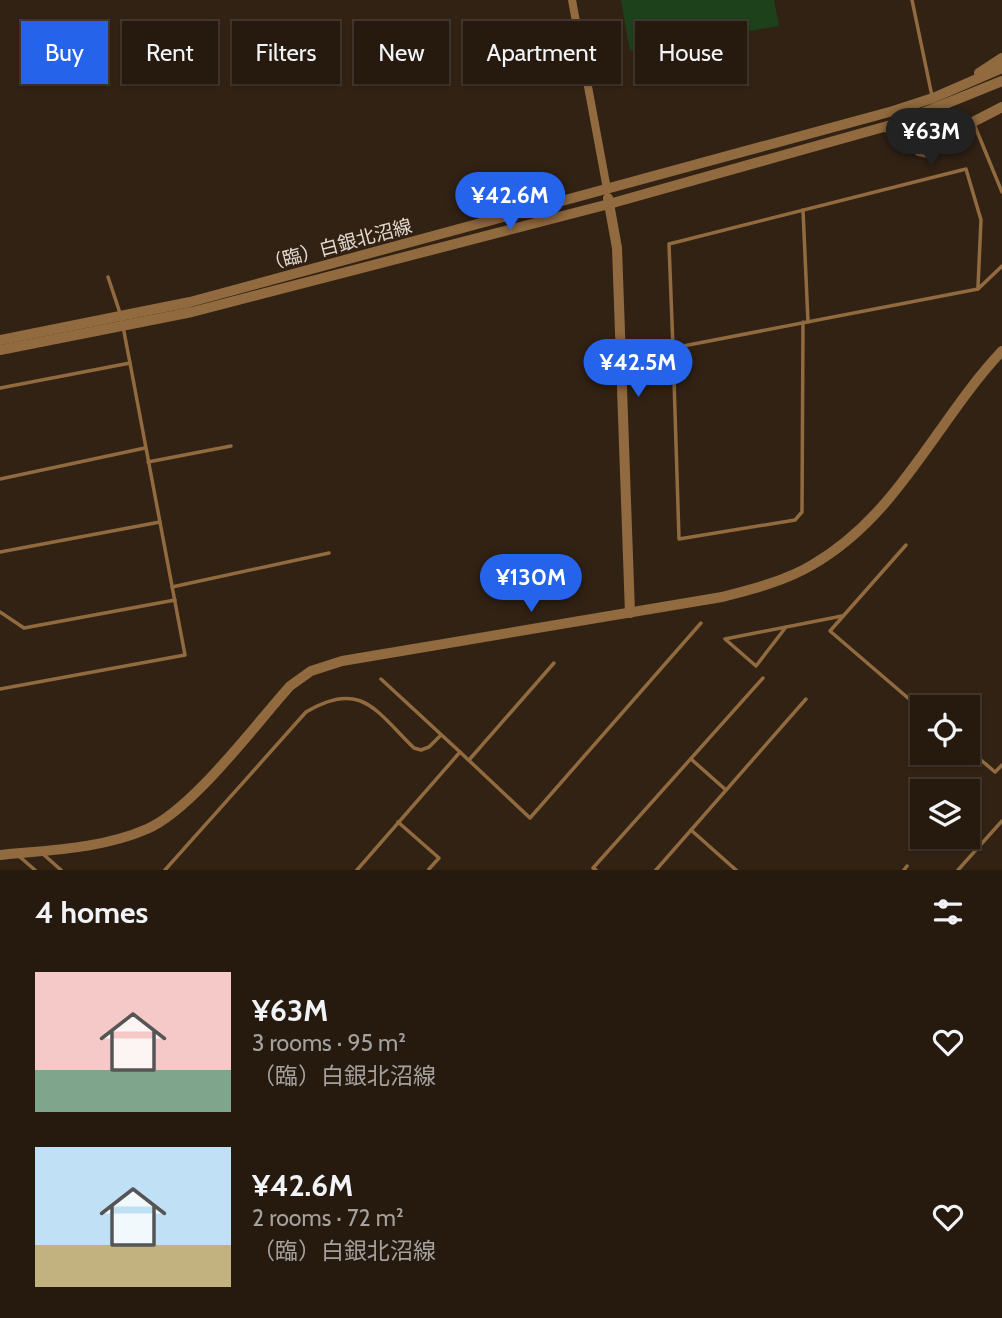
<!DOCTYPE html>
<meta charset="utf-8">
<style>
body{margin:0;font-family:Cabin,"Noto Sans JP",sans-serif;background:#32271d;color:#f1f3f6;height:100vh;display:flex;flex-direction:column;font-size:26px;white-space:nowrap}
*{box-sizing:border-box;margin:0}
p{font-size:23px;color:#a4a19e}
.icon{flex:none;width:38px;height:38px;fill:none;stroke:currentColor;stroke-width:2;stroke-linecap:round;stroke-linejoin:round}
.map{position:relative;height:870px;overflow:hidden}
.details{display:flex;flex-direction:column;background:#261a0f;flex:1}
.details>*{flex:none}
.hud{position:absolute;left:21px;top:21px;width:961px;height:63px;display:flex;gap:14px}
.fabs{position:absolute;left:910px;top:695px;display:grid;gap:14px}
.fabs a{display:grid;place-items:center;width:70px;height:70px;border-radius:0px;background:#261a0f;box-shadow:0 2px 5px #0004,0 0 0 2px #42382f;font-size:35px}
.price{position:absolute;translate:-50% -60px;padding:0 16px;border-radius:24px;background:#2563eb;color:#fff;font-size:23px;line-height:46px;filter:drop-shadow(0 2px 4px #0008)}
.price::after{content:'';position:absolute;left:50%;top:42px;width:21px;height:16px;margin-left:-10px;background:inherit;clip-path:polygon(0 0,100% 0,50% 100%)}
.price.selected{background:#222;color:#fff}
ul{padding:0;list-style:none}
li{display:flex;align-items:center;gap:21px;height:175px;padding:0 35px}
li span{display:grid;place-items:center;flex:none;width:196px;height:140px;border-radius:0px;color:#555}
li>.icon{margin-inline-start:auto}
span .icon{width:84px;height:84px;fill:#fffc;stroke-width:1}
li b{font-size:30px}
h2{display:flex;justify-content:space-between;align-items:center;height:84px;padding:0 35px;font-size:30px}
.pill{padding:0 24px;border-radius:0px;background:#261a0f;box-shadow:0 2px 5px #0004,0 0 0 2px #42382f;font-size:24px;line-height:63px}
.pill.selected{background:#2563eb;color:#fff}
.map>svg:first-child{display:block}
.green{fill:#1d411a}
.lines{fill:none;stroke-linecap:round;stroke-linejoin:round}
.service{stroke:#916b3f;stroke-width:3.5}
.minor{stroke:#916b3f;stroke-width:8}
.tertiary{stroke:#916b3f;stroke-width:10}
.labels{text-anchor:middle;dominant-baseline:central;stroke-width:5;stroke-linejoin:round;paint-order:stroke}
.street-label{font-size:19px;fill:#e4dad0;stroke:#322214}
</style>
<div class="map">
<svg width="1002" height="870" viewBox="0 0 1002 870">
<rect width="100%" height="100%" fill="#322214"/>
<!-- green -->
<path class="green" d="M621,0H774L779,26L630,51Z"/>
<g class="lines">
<!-- service -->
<g class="service">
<path d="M912,0L932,96"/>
<path d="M974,124L1002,192"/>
<path d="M803,210L808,322"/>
<path d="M108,277L121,316L130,363"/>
<path d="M803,322L802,512L795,520L679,539L673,348L978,289L1002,266"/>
<path d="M673,348L669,244L966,169L981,220L978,287"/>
<path d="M0,388L130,363L185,655L0,689"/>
<path d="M148,462L231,446"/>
<path d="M0,479L145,448"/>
<path d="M906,545L830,631L922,710"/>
<path d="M0,552L160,522"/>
<path d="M172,587L329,553"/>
<path d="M0,612L24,628L175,600"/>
<path d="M786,627L756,666L725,639L842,616"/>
<path d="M968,749L995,772L1002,765"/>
<path d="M460,752L530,818L701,623"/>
<path d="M691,759L726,790"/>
<path d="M469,760L554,663"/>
<path d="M398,822L439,858L429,869"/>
<path d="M691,830L736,870"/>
<path d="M43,854L61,870"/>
<path d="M20,857L35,870"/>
<path d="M165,870L306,712C361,679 376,711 414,748L421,750L429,747L441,735"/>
<path d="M357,870L460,752L381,679"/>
<path d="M596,870L593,868L763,678"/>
<path d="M656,870L806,699"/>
<path d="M904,870L907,866"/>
<path d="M958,870L1002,821"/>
</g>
<!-- minor -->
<path class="minor" d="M572,0L607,189"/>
<!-- tertiary -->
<g class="tertiary">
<path d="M979,73L1002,58"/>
<path d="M920,114L909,131L910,144L919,151L928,153L973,122L1002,107"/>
<path d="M885,127L897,131L910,144"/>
<path d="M608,198L617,248L630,613"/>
<path d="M0,340L190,302L893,111L933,98L1002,68"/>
<path d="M0,350L192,312L609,204L898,123L1002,81"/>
<path d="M0,855C49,850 101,849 147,829C192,810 255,725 290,686L311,671L342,661L722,597C753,589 785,581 812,565C899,515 936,421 1002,351"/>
</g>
</g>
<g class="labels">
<!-- street labels -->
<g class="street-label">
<text transform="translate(338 245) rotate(-15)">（臨）白銀北沼線</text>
</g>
</g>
</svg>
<div class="fabs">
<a><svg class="icon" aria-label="locate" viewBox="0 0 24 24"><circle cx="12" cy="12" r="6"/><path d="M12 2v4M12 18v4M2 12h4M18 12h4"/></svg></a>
<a><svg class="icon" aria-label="layers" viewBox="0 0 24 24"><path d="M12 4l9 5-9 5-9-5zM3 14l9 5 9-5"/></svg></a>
</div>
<b class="price selected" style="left:931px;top:168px">¥63M</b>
<b class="price" style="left:510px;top:232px">¥42.6M</b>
<b class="price" style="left:638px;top:399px">¥42.5M</b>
<b class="price" style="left:531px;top:614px">¥130M</b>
<div class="hud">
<a class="pill selected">Buy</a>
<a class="pill">Rent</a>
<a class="pill">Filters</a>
<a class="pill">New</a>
<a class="pill">Apartment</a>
<a class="pill">House</a>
</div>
</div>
<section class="details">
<h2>4 homes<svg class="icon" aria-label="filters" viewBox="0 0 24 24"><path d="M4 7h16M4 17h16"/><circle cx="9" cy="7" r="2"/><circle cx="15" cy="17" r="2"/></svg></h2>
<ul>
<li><span style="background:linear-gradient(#f6c9c9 70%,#7fa58c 0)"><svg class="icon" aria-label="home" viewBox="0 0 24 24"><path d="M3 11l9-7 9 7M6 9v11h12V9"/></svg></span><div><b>¥63M</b><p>3 rooms · 95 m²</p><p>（臨）白銀北沼線</p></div><svg class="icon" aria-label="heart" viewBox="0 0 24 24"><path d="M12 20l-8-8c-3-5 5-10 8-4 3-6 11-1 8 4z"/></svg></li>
<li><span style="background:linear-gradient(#bfe0f5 70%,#c2b280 0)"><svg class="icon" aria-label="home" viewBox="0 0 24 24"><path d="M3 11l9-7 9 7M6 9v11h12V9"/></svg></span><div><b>¥42.6M</b><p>2 rooms · 72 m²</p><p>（臨）白銀北沼線</p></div><svg class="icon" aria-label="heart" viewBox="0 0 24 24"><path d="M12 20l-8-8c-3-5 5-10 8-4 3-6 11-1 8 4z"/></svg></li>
</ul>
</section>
